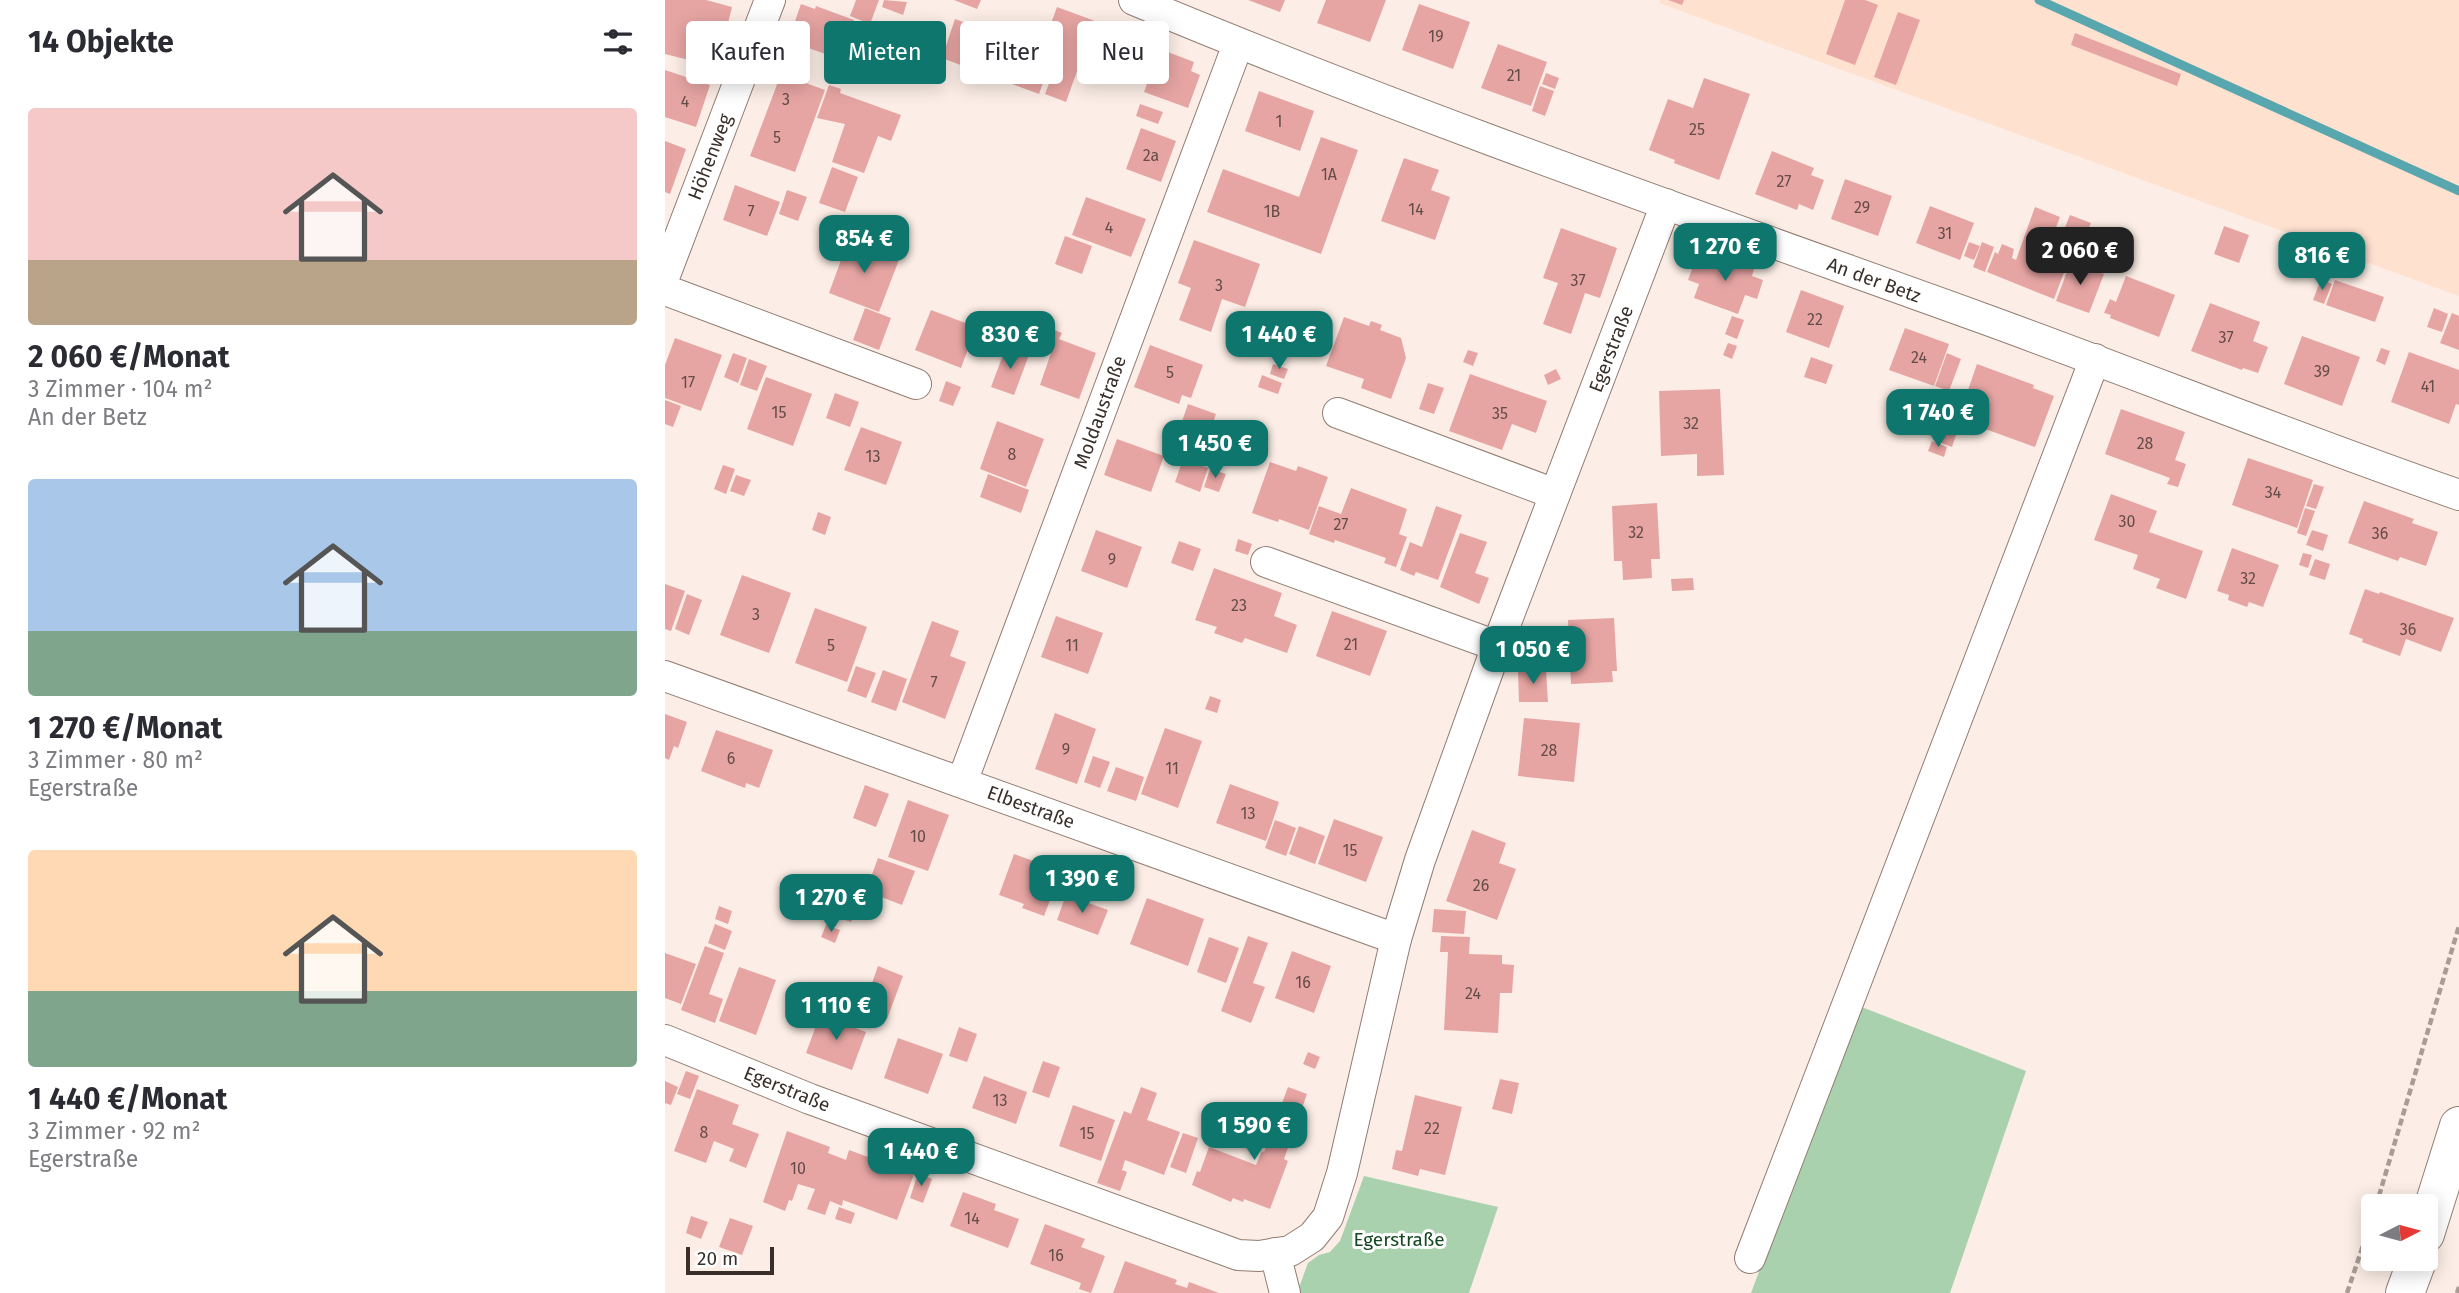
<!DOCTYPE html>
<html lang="de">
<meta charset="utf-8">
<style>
body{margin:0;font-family:"Fira Sans",sans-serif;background:#f7f7f7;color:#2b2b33;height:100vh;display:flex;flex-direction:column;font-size:26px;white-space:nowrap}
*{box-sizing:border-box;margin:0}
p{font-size:23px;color:#7c7c81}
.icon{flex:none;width:38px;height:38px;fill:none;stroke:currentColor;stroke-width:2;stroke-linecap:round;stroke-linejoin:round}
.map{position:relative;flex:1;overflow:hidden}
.sheet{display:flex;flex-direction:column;background:#fff;width:665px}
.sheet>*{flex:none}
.guide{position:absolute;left:21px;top:21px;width:665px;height:63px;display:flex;gap:14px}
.needle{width:46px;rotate:84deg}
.fabs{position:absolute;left:1696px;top:1194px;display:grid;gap:14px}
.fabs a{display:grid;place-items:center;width:77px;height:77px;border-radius:7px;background:#fff;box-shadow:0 4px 18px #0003;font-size:35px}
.scale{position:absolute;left:21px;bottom:18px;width:88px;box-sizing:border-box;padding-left:7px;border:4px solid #382f2a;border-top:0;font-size:19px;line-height:24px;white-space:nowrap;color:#382f2a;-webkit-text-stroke:5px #fff;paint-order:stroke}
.price{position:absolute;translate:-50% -60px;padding:0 16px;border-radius:14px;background:#0f766e;color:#fff;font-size:23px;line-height:46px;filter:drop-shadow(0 2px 4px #0008)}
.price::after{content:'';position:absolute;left:50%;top:42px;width:21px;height:16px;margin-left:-10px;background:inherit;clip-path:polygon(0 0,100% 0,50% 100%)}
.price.active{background:#222;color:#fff}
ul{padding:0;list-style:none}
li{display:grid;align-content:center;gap:14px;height:371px;padding:0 28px}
li span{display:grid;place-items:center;height:217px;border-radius:7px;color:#555}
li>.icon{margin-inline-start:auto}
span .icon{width:126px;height:126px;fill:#fffc;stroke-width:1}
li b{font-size:30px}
h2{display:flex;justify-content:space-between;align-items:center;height:84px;padding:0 28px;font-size:30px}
.pill{padding:0 24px;border-radius:7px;background:#fff;box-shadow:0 4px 18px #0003;font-size:24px;line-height:63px}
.pill.active{background:#0f766e;color:#fff}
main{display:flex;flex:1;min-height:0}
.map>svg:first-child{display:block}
.built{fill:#ffe1d0}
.green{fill:#aad1ae}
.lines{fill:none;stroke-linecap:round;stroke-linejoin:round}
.stream{stroke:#59a7ae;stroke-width:9}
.building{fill:#e6a5a3}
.minor-casing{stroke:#917d72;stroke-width:32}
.major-casing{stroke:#917d72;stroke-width:40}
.path{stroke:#a89c95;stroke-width:4.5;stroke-dasharray:7 3.5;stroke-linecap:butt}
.minor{stroke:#fff;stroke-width:30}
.major{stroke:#fff;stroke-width:38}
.labels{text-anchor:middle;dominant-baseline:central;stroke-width:6;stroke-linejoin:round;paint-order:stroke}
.number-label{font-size:16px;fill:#644c48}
.street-label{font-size:19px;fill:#382f2a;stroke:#fff}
.park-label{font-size:19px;fill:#144820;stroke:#fff}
</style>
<main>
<section class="sheet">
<h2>14 Objekte<svg class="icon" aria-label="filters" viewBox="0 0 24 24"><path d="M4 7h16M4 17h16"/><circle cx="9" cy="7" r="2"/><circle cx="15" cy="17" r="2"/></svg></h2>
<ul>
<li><span style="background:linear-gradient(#f6c9c9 70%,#b9a48a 0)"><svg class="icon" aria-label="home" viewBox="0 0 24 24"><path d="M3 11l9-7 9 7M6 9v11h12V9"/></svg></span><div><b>2 060 €/Monat</b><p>3 Zimmer · 104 m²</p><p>An der Betz</p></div></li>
<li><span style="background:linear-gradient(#a9c7e8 70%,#7fa58c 0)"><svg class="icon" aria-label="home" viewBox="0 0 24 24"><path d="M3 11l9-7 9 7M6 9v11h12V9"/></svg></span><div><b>1 270 €/Monat</b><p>3 Zimmer · 80 m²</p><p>Egerstraße</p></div></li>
<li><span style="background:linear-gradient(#ffd9b3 65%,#7fa58c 0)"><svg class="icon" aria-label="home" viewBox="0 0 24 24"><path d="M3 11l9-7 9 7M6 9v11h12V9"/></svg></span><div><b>1 440 €/Monat</b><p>3 Zimmer · 92 m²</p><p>Egerstraße</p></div></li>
</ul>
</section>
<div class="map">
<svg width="1794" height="1293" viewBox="0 0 1794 1293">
<rect width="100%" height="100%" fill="#fceee6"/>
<!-- built -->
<path class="built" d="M995,0H1794V296L994,3Z"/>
<!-- green -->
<g class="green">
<path d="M1194,1006L1361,1071L1285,1293H1086Z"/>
<path d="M699,1176L833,1207L804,1293H632L643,1263L654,1255L665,1252L675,1241Z"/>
</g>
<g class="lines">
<!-- stream -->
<path class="stream" d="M1374,0L1794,191"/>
</g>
<!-- building -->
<g class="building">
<path d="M0,0H41L67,7L52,67L0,54Z"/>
<path d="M191,0H214L205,24L185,16Z"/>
<path d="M219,0L242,2L238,15L217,7Z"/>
<path d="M289,0H316L312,9Z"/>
<path d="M583,0H620L615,12Z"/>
<path d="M661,0H721L705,42L652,23Z"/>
<path d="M1003,0H1019L1017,5Z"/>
<path d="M1180,0H1200L1213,5L1190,65L1161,54Z"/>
<path d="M136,4L150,9L151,6L189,20L175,59L123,41Z"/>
<path d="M754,4L805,22L788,69L737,50Z"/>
<path d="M392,7L430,21L401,102L380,94L395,55L377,48Z"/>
<path d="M1233,12L1255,20L1231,85L1209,77Z"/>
<path d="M290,19L312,27L305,46L313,49L306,69L277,58Z"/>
<path d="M1410,33L1516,74L1512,86L1406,45Z"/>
<path d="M833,44L882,62L866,106L816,88Z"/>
<path d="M495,49L529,62L526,71L535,75L523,108L479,92Z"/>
<path d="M352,54L384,66L374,94L342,82Z"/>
<path d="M0,70L45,85L31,127L0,117Z"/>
<path d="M881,73L894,78L890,89L877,84Z"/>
<path d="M116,74L160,90L130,172L85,156Z"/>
<path d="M1039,78L1085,94L1054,180L1009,163L1010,160L984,150L1003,99L1028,108Z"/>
<path d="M164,85L176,89L175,93L236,115L226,141L213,136L199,173L167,162L180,124L152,118Z"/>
<path d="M875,86L889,91L880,116L867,111Z"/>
<path d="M594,91L649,111L635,151L580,131Z"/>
<path d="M475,104L498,112L493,124L471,116Z"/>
<path d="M476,128L511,141L496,182L461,169Z"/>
<path d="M656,137L693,150L656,254L542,212L558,169L634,197Z"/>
<path d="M0,141L21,149L5,194L0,192Z"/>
<path d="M1107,151L1149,168L1146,175L1159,180L1148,210L1134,204L1132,210L1090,194Z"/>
<path d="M739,158L774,170L766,190L785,197L770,240L716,221Z"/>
<path d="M167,167L193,177L180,212L154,203Z"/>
<path d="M1180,179L1227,196L1213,236L1166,219Z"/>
<path d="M70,185L115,202L102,236L58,220Z"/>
<path d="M122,190L142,197L133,221L114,214Z"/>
<path d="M421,197L481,219L466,257L407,235Z"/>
<path d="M1265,206L1309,223L1295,260L1251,243Z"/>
<path d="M1370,207L1395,217L1382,251L1404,259L1389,299L1322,272L1330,252L1333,254L1337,244L1349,249L1347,258L1351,260Z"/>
<path d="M1405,215L1426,223L1417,245L1396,237Z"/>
<path d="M1559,226L1584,235L1574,263L1549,254Z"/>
<path d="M896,228L952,248L935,298L920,293L906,334L878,324L893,283L878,278Z"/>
<path d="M400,236L427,246L417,274L390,264Z"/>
<path d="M184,238L235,257L214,312L164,293Z"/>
<path d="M529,240L595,264L580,307L557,299L546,332L514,320L526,288L513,283Z"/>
<path d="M1304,242L1315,246L1309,260L1299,256Z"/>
<path d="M1317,242L1329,247L1320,272L1308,267Z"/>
<path d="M1045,253L1089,269L1087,276L1098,280L1092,299L1080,295L1073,314L1029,298L1034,284L1023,280L1029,264L1040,268Z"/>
<path d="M1406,261L1439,274L1424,313L1391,301Z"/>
<path d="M1461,276L1510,295L1494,337L1445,318L1446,315L1439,313L1445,299L1451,302Z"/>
<path d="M1656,279L1667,284L1659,304L1648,300Z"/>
<path d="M1670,280L1719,297L1710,322L1661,305Z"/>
<path d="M1136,290L1179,306L1164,348L1121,332Z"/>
<path d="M1545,303L1595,322L1588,341L1603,347L1593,373L1578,368L1577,370L1526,351Z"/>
<path d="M200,308L226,318L214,350L188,340Z"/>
<path d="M1769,308L1783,314L1777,332L1762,327Z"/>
<path d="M266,310L311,327L296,368L250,350Z"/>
<path d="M1787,313L1794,316V350L1775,343Z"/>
<path d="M1067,316L1079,320L1072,339L1060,334Z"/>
<path d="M679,317L704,326L706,321L717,325L715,330L736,338L741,358L726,399L696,388L699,379L661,366Z"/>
<path d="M377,325L397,333L394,339L431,353L414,399L375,385L386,353L370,346Z"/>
<path d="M1240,328L1284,344L1269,386L1224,370Z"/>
<path d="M1637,336L1695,357L1677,406L1619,384Z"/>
<path d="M10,338L57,355L36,411L0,398V365Z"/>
<path d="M1063,343L1072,346L1067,359L1058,355Z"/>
<path d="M485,345L538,365L526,398L517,395L514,404L469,387Z"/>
<path d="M341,347L364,355L349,395L326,387Z"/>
<path d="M1716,348L1725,351L1720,365L1711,361Z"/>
<path d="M803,350L813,353L808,366L798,362Z"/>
<path d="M1744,352L1794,370V405L1791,404L1784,424L1726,402Z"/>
<path d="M68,353L82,358L73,383L59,377Z"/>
<path d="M1282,353L1296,359L1284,391L1270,386Z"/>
<path d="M1146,357L1168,365L1161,384L1139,377Z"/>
<path d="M84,359L102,366L92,391L75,385Z"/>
<path d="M608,364L623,369L619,379L605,374Z"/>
<path d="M1312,364L1369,385L1368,388L1389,396L1370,447L1293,419Z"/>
<path d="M891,369L896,379L883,385L879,375Z"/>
<path d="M805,374L882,401L871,433L847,424L837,450L784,431Z"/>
<path d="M597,375L617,383L613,394L593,387Z"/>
<path d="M101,377L147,394L128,446L82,429Z"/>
<path d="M281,381L296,387L288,406L274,401Z"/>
<path d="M763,383L779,388L769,414L754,409Z"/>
<path d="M1055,389L1059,475L1032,476V454L996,456L994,391Z"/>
<path d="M170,393L194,402L185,427L161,418Z"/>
<path d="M0,400L16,406L8,427L0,424Z"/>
<path d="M523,404L551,414L542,440L514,430Z"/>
<path d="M1456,409L1520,432L1510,460L1521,464L1513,487L1502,484L1505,478L1440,454Z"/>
<path d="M1276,419L1294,426L1287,447L1268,440Z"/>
<path d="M332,421L379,439L361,487L315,469Z"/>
<path d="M196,427L237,442L221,485L179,470Z"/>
<path d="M452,439L499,456L486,492L439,475Z"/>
<path d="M1267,441L1282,447L1279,457L1263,451Z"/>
<path d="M1583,458L1648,480L1632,528L1567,505Z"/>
<path d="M518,459L543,468L535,492L510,482Z"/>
<path d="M605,462L631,471L633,466L663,477L644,530L614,519L613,522L587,513Z"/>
<path d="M58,465L70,469L61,494L49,489Z"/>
<path d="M545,469L561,474L554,492L539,487Z"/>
<path d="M323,474L364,490L356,513L315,497Z"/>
<path d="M71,475L86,480L79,496L65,491Z"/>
<path d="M1649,484L1659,487L1651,509L1641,506Z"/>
<path d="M686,488L742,509L734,534L742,537L731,567L719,563L721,558L670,540L669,543L644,534L654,506L676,514Z"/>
<path d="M1446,494L1492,511L1484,532L1538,551L1521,599L1491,588L1495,579L1468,569L1473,555L1429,540Z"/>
<path d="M1699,501L1749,519L1747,523L1773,532L1761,566L1735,557L1733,561L1683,543Z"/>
<path d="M992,503L995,559H986L987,578L958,580L957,561H949L947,506Z"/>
<path d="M771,506L797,515L773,580L751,572L749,576L735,570L745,542L757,547Z"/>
<path d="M1640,508L1650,511L1641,536L1632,533Z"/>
<path d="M153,512L166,517L160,535L147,530Z"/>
<path d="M431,530L477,547L462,588L416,571Z"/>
<path d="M1647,530L1663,535L1658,551L1641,545Z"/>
<path d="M795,533L822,542L810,573L824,578L814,604L775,587Z"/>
<path d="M573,539L587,544L583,555L570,551Z"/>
<path d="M514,541L536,549L528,571L506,563Z"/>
<path d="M1567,548L1614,565L1598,607L1584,602L1582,607L1563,600L1564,595L1552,591Z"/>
<path d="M1638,553L1647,555L1643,568L1634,565Z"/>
<path d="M1650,559L1665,564L1660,580L1644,575Z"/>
<path d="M549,568L617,593L609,616L632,625L622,653L580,638L577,643L549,633L552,627L530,620Z"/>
<path d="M77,575L126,593L104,653L55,635Z"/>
<path d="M1028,578L1029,590L1007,591L1006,579Z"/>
<path d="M0,584L20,591L6,631L0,629Z"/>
<path d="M1700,589L1714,594L1715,592L1789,618L1776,652L1741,639L1735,656L1697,642L1698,639L1684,634Z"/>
<path d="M22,594L37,600L24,635L10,629Z"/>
<path d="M150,608L202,627L182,682L130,663Z"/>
<path d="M667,611L722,631L705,676L651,656Z"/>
<path d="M391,616L438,633L423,674L376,657Z"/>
<path d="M949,618L952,671H947L948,682L906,684L903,620Z"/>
<path d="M267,621L294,631L285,656L301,662L280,719L237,702Z"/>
<path d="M191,666L211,673L201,698L182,691Z"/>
<path d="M218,670L242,679L231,711L206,702Z"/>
<path d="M881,670L883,702H854L853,671Z"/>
<path d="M545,696L556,700L552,713L540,709Z"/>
<path d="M390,713L431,729L412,784L370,769Z"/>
<path d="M0,714L22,722L13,748L9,746L4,760L0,758Z"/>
<path d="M859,718L915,723L909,782L853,776Z"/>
<path d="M500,728L537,741L513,808L476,794Z"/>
<path d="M51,730L108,750L94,788L81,783L80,788L36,771Z"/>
<path d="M428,756L445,762L435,788L419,782Z"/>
<path d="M451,767L479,777L471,801L442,791Z"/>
<path d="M565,784L614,802L601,841L551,823Z"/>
<path d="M200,785L224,794L211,827L188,818Z"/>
<path d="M243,800L284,815L263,871L223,857Z"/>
<path d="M669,819L718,837L701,882L653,864Z"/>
<path d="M610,820L631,828L621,856L600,848Z"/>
<path d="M634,826L660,836L650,864L624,854Z"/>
<path d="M807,830L841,843L834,863L851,869L832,920L781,901Z"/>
<path d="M349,854L396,871L379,916L357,908L359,904L334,895Z"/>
<path d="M213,858L250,871L237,905L201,891Z"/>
<path d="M401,895L443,910L433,935L392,920Z"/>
<path d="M482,898L539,919L523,966L465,944Z"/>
<path d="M174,903L191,909L186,922L169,916Z"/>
<path d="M54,906L67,911L63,924L50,919Z"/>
<path d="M769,909L801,911L799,934L767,932Z"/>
<path d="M50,924L67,931L60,950L43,943Z"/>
<path d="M161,925L175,930L170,943L156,937Z"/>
<path d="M583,936L603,943L588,983L600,987L586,1023L556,1011Z"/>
<path d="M776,936L805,937L804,954L837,955V964L849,965L847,993H835L833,1033L779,1030L783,952H775Z"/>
<path d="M544,937L574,948L561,983L532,972Z"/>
<path d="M40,946L59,953L44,994L58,999L50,1023L16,1010Z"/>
<path d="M627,951L666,966L649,1013L610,998Z"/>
<path d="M0,953L31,964L16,1004L0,998Z"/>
<path d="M213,966L238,976L222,1019L198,1009Z"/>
<path d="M74,967L111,980L91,1035L54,1021Z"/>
<path d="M155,1015L201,1032L187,1070L141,1053Z"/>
<path d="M294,1027L312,1034L302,1062L284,1056Z"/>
<path d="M233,1038L278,1054L263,1094L219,1078Z"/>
<path d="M643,1052L655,1057L650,1069L638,1064Z"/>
<path d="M378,1061L395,1067L384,1098L367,1092Z"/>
<path d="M21,1071L34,1076L25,1099L12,1094Z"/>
<path d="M319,1076L362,1092L351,1124L307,1108Z"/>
<path d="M835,1079L854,1083L847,1114L827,1109Z"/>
<path d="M0,1081L13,1087L6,1105L0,1103Z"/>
<path d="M476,1087L492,1093L482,1120L515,1132L499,1175L460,1160L457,1170L462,1172L455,1191L432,1183L459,1111L466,1114Z"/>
<path d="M623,1087L642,1094L619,1159L623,1161L605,1209L579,1199L578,1202L568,1198L566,1202L527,1185L532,1171L535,1172L544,1147L591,1165L597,1151L599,1152Z"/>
<path d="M32,1089L74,1105L67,1124L94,1134L81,1168L64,1161L69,1149L49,1141L41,1163L9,1151Z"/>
<path d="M750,1095L797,1107L780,1175L755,1169L753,1176L727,1169L731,1150L737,1151Z"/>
<path d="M408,1105L450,1120L436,1161L394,1146Z"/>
<path d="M122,1131L165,1147L163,1153L181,1160L184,1150L249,1174L232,1220L178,1200L177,1206L165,1201L160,1215L142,1209L150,1189L133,1184L127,1201L124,1200L120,1211L98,1202Z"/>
<path d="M518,1133L533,1138L521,1173L505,1167Z"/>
<path d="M253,1173L267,1179L258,1203L245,1198Z"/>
<path d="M298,1192L331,1204L329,1210L354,1219L343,1248L285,1226Z"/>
<path d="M174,1207L190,1213L186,1224L170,1219Z"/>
<path d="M26,1216L43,1222L36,1239L21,1233Z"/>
<path d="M65,1218L88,1226L77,1255L54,1247Z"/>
<path d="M380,1224L420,1239L416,1247L440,1256L426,1293L414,1289L416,1283L365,1264Z"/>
<path d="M460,1261L512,1280L510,1284L522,1288L524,1282L554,1293H448Z"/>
</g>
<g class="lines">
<!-- minor casing -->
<g class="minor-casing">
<g id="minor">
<path d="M469,0C746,116 1031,215 1314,317C1474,375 1633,439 1794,495"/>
<path d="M0,275L105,0"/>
<path d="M0,290L251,384"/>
<path d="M673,413L890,494"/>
<path d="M601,562L832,646"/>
<path d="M0,676L731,939"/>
<path d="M297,782L573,44"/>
<path d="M0,1040L145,1099L573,1255L594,1256L625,1251L647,1237L663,1217L677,1173L731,939L755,860L832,646L1001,204"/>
<path d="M610,1253L620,1293"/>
<path d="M1085,1258L1430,359"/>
</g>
</g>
<!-- major casing -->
<g class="major-casing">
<g id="major">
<path d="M1760,1234L1794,1126"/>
<path d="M1740,1293L1753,1258"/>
</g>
</g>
<!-- path -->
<g class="path">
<path d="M1711,1206L1794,926"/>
<path d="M1682,1293L1708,1216"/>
<path d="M1792,1293L1794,1287"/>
</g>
<!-- minor -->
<use href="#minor" class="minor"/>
<!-- major -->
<use href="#major" class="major"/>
</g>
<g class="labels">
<!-- number labels -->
<g class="number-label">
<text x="771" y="36">19</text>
<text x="849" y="75">21</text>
<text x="121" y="99">3</text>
<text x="20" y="101">4</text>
<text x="614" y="121">1</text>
<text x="1032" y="129">25</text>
<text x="112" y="137">5</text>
<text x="486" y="155">2a</text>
<text x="664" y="174">1A</text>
<text x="1119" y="181">27</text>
<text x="1197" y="207">29</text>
<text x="751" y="209">14</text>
<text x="86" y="211">7</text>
<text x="607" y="211">1B</text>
<text x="444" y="227">4</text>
<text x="1280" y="233">31</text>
<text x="913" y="280">37</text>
<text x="554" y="285">3</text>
<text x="1150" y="319">22</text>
<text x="1561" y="337">37</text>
<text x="1254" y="357">24</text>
<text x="1657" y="371">39</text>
<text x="505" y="372">5</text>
<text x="23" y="382">17</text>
<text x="1763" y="386">41</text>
<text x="114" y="412">15</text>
<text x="835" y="413">35</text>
<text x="1026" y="423">32</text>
<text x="1480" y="443">28</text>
<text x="347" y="454">8</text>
<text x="208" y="456">13</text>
<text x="1608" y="492">34</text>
<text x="1462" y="521">30</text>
<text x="676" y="524">27</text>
<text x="971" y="532">32</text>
<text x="1715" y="533">36</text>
<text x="447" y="559">9</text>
<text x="1583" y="578">32</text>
<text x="574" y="605">23</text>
<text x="91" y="614">3</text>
<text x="1743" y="629">36</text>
<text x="686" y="644">21</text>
<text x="166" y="645">5</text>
<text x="407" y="645">11</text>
<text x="269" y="682">7</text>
<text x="401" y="749">9</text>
<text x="884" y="750">28</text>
<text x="66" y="758">6</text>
<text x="507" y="768">11</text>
<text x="583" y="813">13</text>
<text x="253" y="836">10</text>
<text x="685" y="850">15</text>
<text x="816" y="885">26</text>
<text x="638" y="982">16</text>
<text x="808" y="993">24</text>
<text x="335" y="1100">13</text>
<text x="767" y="1128">22</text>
<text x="39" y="1132">8</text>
<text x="422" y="1133">15</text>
<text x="133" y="1168">10</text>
<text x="307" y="1218">14</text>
<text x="391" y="1255">16</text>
</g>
<!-- street labels -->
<g class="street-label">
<text transform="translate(45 157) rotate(-69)">Höhenweg</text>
<text transform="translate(1209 280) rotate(20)">An der Betz</text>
<text transform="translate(946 349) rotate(-69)">Egerstraße</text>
<text transform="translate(435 412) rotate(-70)">Moldaustraße</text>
<text transform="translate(366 807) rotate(20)">Elbestraße</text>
<text transform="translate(122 1089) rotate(22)">Egerstraße</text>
</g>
<!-- park labels -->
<g class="park-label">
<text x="734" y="1239">Egerstraße</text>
</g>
</g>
</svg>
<div class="fabs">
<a><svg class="needle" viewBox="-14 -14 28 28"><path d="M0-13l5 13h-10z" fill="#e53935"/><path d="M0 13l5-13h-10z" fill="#7c7c81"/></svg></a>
</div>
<div class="scale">20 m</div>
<b class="price" style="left:199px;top:275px">854 €</b>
<b class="price" style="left:1060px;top:283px">1 270 €</b>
<b class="price active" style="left:1415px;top:287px">2 060 €</b>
<b class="price" style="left:1657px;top:292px">816 €</b>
<b class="price" style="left:345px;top:371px">830 €</b>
<b class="price" style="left:614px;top:371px">1 440 €</b>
<b class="price" style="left:1273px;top:449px">1 740 €</b>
<b class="price" style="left:550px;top:480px">1 450 €</b>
<b class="price" style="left:868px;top:686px">1 050 €</b>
<b class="price" style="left:417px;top:915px">1 390 €</b>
<b class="price" style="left:166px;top:934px">1 270 €</b>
<b class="price" style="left:171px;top:1042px">1 110 €</b>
<b class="price" style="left:589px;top:1162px">1 590 €</b>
<b class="price" style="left:256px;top:1188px">1 440 €</b>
<div class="guide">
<a class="pill">Kaufen</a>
<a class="pill active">Mieten</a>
<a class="pill">Filter</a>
<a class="pill">Neu</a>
</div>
</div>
</main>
